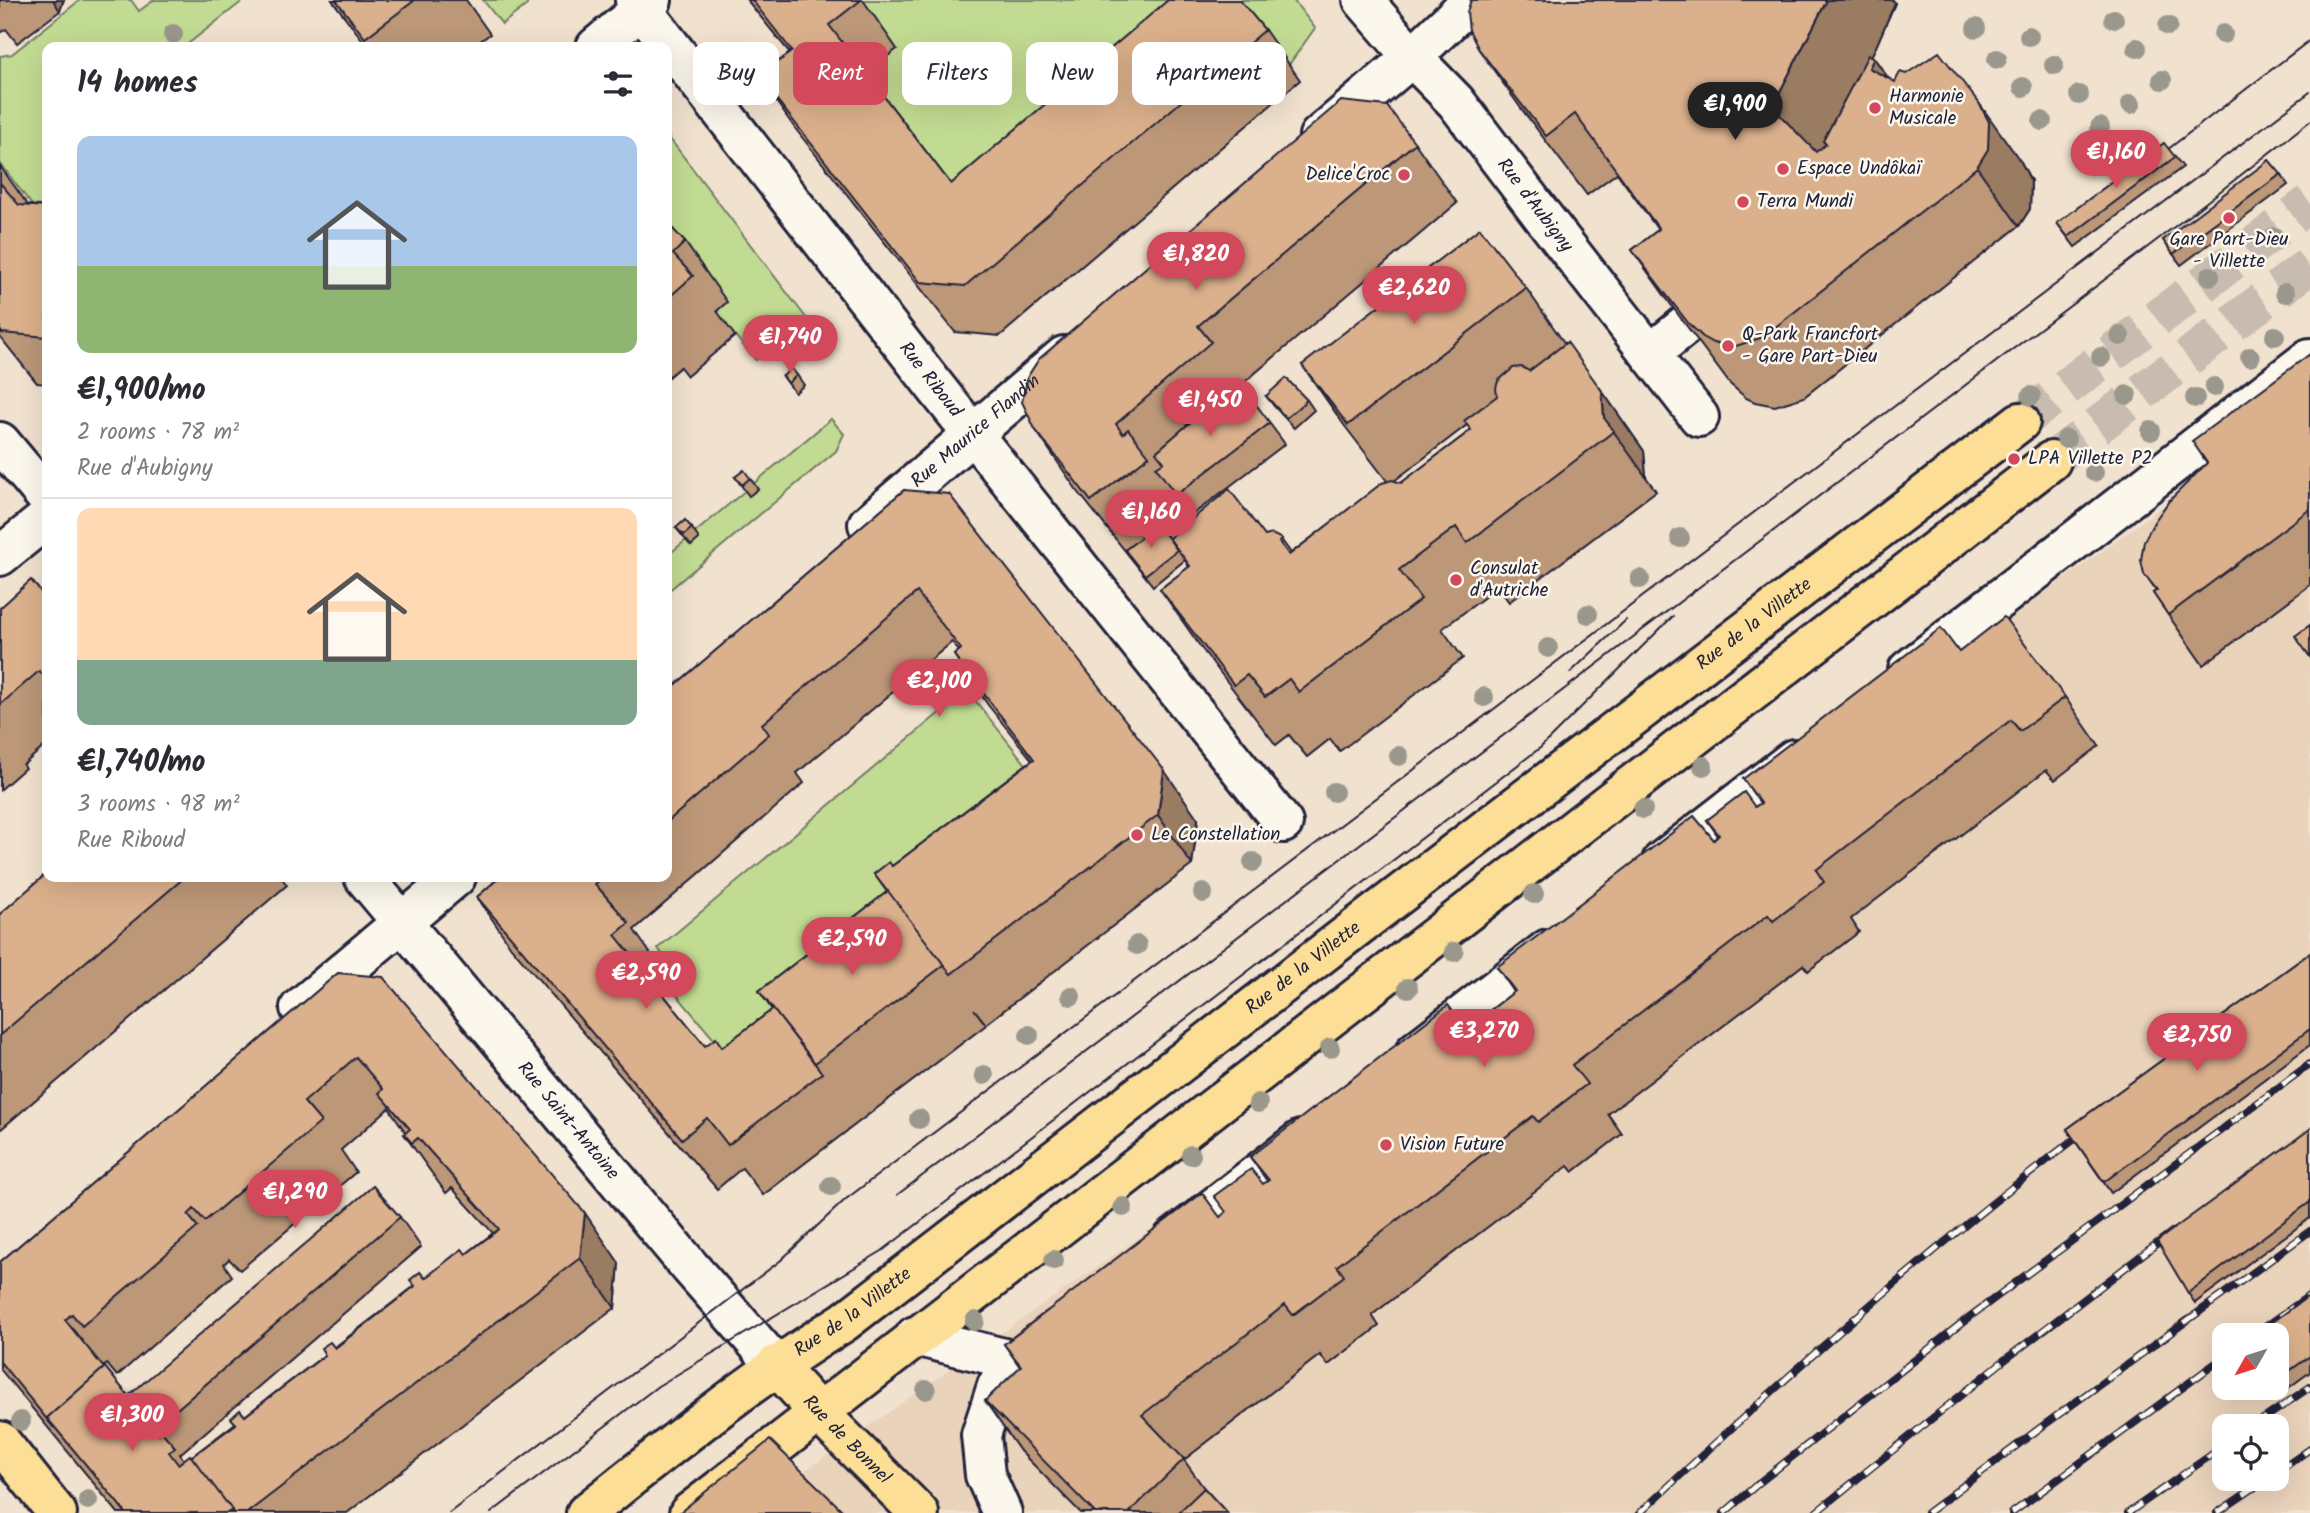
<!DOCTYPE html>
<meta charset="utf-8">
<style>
body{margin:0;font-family:Kalam,sans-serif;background:#f2f2f3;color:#2b2b33;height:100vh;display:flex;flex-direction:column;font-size:26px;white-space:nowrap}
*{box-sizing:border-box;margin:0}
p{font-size:23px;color:#7c7c81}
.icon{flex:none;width:38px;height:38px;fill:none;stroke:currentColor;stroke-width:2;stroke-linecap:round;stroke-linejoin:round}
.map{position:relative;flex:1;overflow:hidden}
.details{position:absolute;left:42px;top:42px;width:630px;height:840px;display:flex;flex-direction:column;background:#fff;border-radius:14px;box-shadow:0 7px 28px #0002}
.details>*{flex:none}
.banner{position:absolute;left:693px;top:42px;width:665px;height:63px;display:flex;gap:14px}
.needle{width:46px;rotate:231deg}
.fabs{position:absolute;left:2212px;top:1323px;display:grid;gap:14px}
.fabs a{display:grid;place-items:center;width:77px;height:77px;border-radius:14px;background:#fff;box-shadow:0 7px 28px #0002;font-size:35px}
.price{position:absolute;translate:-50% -60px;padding:0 16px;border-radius:24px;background:#d1495b;color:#fff;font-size:23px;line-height:46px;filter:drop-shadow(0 2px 4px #0008)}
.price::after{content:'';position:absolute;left:50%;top:42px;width:21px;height:16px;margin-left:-10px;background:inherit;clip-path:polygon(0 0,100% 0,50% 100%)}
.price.active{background:#222;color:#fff}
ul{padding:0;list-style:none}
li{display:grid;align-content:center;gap:14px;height:371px;padding:0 35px}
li+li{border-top:2px solid #e1e1e2}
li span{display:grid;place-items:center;height:217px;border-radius:14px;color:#555}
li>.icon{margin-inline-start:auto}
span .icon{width:126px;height:126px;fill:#fffc;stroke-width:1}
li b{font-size:30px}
h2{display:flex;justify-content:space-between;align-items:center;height:84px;padding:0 35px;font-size:30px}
.pill{padding:0 24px;border-radius:14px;background:#fff;box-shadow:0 7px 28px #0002;font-size:24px;line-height:63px}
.pill.active{background:#d1495b;color:#fff}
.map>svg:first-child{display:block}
.built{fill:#ead3bb;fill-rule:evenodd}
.green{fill:#c2db92;stroke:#727e66;stroke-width:2}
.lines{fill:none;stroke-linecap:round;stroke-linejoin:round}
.major-tunnel{stroke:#c8bcb1;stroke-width:38;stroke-dasharray:38 19;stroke-linecap:butt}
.minor-casing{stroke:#22223b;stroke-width:44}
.major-casing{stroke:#22223b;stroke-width:44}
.minor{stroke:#fbf7ec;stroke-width:38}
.major{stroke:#fcde96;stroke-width:38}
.tram{stroke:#22223b;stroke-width:2}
.rail-casing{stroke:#22223b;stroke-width:8}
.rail{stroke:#fbf7ec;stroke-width:5;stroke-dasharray:16;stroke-linecap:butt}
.tree{fill:#9a978c}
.wall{fill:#bc9778;stroke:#22223b;stroke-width:2;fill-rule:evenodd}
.shaded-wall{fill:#997b62;stroke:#22223b;stroke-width:2}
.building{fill:#dbb08c;stroke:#22223b;stroke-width:2}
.poi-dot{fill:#d1495b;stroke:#fbf7ec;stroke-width:2.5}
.labels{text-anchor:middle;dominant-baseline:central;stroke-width:5;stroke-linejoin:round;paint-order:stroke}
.poi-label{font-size:19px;fill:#22223b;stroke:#fbf7ec;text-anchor:start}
.street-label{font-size:19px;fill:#22223b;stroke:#fbf7ec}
</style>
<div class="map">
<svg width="2310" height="1513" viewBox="0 0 2310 1513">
<rect width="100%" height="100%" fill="#f1e2cf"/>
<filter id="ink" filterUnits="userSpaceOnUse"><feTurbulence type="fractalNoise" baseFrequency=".0143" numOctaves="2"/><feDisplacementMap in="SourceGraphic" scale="14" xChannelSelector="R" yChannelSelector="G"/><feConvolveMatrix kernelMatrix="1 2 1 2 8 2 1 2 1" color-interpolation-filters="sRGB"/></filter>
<g filter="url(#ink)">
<!-- built -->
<path class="built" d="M2310,398V1513H744L1223,1179L2076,570ZM2224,1335H2277V1388H2224ZM2224,1426H2277V1479H2224Z"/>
<!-- green -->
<g class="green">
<path d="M80,0H131L139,11L154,0H244L184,47H47V234L41,217L0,163V56L12,54Z"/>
<path d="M483,0H528L527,5L502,24Z"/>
<path d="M859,0H1293L1315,28L1288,66L986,234L864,75Z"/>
<path d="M667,135L807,319L756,360L667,257Z"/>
<path d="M831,419L844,434L836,451L667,592V556Z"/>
<path d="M967,690L1058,805L748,1080L666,982L675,973L658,948Z"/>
</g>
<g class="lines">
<!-- major-tunnel -->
<g class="major-tunnel">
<path d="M2020,422L2310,203"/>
<path d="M2051,461L2310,265"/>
</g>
<!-- minor casing -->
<g class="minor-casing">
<g id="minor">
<path id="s1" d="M635,0L937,389L1283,823"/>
<path id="s2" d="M1363,0L1412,57L1456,102L1544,218L1699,417"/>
<path d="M596,47L652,0"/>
<path d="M1319,136L1412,57L1472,0"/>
<path d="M1650,354L1686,325"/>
<path d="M0,442L47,498"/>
<path id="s3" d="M868,524L1064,356"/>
<path d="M0,556L47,518"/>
<path d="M1908,670L2310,358"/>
<path d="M1662,861L1794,759"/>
<path id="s4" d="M364,877L690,1267L776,1365"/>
<path d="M300,1008L456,877"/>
<path d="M1415,1052L1548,949"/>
<path d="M1172,1240L1301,1140"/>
<path d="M915,1336L1016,1361"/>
<path d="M1002,1513L985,1475L981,1435L997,1386L1008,1370L1016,1361L1058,1329"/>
</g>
</g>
<!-- major casing -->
<g class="major-casing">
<g id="major">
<path id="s5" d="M776,1365L818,1412L919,1513"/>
<path d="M0,1441L57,1513"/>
<path id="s6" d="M586,1513C670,1446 752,1379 844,1322L1361,924L2020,422"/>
<path d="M689,1513L2051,461"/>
</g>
</g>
<!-- minor -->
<use href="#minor" class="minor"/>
<!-- major -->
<use href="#major" class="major"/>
<!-- tram -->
<g class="tram">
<path d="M2154,160L2310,40"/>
<path d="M1570,673L1626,620"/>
<path d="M897,1195L2182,221L2310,121"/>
<path d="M449,1513L780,1261L846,1199L2310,92"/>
<path d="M491,1513L658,1386L882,1251L1540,748L1673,616"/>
</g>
<!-- rail casing -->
<g class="rail-casing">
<g id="rail">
<path d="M2254,1335L2310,1295"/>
<path d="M2253,1426L2310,1387"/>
<path d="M2277,1472L2310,1449"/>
<path d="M1640,1513C1784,1378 1931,1247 2089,1128"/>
<path d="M1724,1513L1760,1482L1972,1315L2310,1064"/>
<path d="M1815,1513L2002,1362L2172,1232"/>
<path d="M1927,1513L2040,1428L2310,1231"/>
<path d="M2012,1513L2224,1357"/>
<path d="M2128,1513L2224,1446"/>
<path d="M2217,1513L2267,1479"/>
</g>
</g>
<!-- rail -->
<use href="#rail" class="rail"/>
</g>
<!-- trees -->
<g class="tree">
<circle cx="2114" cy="19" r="10"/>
<circle cx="2168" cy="26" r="10"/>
<circle cx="1976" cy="28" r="10"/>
<circle cx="173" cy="34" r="10"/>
<circle cx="2223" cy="34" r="10"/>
<circle cx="2029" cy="36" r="10"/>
<circle cx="2137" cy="48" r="10"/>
<circle cx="1997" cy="59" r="10"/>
<circle cx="2054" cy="65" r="10"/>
<circle cx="2162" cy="80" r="10"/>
<circle cx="2023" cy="87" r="10"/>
<circle cx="2079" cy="95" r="10"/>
<circle cx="2131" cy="104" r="10"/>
<circle cx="2042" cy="121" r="10"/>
<circle cx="2100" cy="127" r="10"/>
<circle cx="2274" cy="237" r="10"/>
<circle cx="2210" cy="276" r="10"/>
<circle cx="2285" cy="293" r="10"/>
<circle cx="2120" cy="336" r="10"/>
<circle cx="2275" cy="336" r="10"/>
<circle cx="2101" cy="357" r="10"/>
<circle cx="2250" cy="357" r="10"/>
<circle cx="2214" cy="387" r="10"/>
<circle cx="2127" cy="395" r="10"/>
<circle cx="2031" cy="396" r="10"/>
<circle cx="2195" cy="398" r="10"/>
<circle cx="2151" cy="431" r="10"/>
<circle cx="2066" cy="439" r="10"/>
<circle cx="2094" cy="472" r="10"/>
<circle cx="1680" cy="538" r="10"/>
<circle cx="1640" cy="579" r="10"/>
<circle cx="1588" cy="614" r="10"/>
<circle cx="1548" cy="648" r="10"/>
<circle cx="1484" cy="697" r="10"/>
<circle cx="1399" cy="756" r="10"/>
<circle cx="1703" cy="766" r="10"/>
<circle cx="1334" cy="792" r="10"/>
<circle cx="1643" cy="809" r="10"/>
<circle cx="1253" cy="862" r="10"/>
<circle cx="1203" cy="893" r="10"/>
<circle cx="1534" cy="894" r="10"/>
<circle cx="1137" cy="945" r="10"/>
<circle cx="1454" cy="952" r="10"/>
<circle cx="1408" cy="988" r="10"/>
<circle cx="1071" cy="996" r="10"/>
<circle cx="1029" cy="1035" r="10"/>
<circle cx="1330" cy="1048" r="10"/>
<circle cx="984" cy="1075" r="10"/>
<circle cx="1258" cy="1103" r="10"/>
<circle cx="919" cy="1119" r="10"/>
<circle cx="1191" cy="1155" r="10"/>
<circle cx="831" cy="1186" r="10"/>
<circle cx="1123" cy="1207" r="10"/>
<circle cx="1054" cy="1260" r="10"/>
<circle cx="975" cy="1321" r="10"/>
<circle cx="926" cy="1390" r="10"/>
<circle cx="21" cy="1421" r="10"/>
<circle cx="88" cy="1500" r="10"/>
</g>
<!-- wall -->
<g class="wall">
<path d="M0,0H64L63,2L60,11L17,43L6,29L0,33Z"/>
<path d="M332,0H466L490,34L472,47H368Z"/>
<path d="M747,0H863L897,49L866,73L951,184L1265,30L1300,80L1000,336L955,332L794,127L759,77L790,53Z"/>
<path d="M1471,0H1893L1895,3L1871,56L1874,58L1888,78L2021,162L2031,181L2030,209L2019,226L1804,397L1775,406L1755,402L1746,398L1730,384L1674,309L1632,250L1658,230L1617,173L1587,195L1520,107L1478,48Z"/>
<path d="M1415,143L1457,203L1241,385L1285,444L1166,535L1174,545L1265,536L1280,538L1291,553L1387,481L1344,425L1302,365L1526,288L1565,344L1602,391L1644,451L1646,477L1656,491L1509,602L1498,587L1442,629L1463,658L1340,751L1330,739L1307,757L1289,735L1276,745L1202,649L1160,589L1189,567L1185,560L1153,586L1076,489L1035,429ZM1467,425L1471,430L1401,483L1394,481Z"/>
<path d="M2175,157L2183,167L2075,247L2057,223Z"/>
<path d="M0,166L28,205L47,207V384L37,383L0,337Z"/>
<path d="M2281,174L2288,185L2181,265L2163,240Z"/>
<path d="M667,222L671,229L685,242L727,302L717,311L735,336L687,376L680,367L667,378Z"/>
<path d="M2310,354V585L2203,665L2153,593L2156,591L2144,574L2207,463Z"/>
<path d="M797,375L804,385L795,393L783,376Z"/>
<path d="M1266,396L1307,400L1314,410L1294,428L1274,406Z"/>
<path d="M735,477L750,478L758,489L749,496Z"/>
<path d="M904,490L1198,819L1192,865L986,1024L974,1009L986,1025L763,1195L742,1168L717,1189L511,947L477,897L500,877H667V692ZM952,642L959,651L954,655L988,705L1032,760L892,866L874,874L887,892L759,991L772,1010L722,1047L705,1046L653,982L664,973L634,930L804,783L797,773Z"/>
<path d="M676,528H692L699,539L691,546Z"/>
<path d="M47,599V744L23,765L25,768L0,790V608Z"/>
<path d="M1959,652L2065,697L2099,746L2055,780L2046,770L1851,919L1859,932L1808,971L1803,965L1608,1114L1622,1134L1573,1172L1568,1166L1372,1315L1379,1326L1328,1365L1320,1355L1184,1460L1204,1488L1227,1513H1081L1020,1451L985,1401L1020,1367L1004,1344L1220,1217L1267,1181L1250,1157L1466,1029L1514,992L1497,967L1714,840L1718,836L1707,820L1755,807L1760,803L1743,779Z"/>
<path d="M47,877H281L287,885L0,1130V914Z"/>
<path d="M2310,953V1045L2111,1193L2067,1129Z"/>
<path d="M338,973L619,1263L615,1308L347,1513H118L0,1369V1262ZM389,1108L406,1133L404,1134L446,1193L452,1188L493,1233L466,1254L425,1278L191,1457L184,1460L180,1454L421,1247L400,1217L128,1396L103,1367L107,1364L117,1376L232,1276L224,1264L229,1259L240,1270L356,1172L341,1150Z"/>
<path d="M2310,1129V1218L2195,1303L2188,1293Z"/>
<path d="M2310,1295V1372L2272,1400L2262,1388H2277V1335Z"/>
</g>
<!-- shaded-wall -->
<g class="shaded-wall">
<path d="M53,0H62L63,2L60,11Z"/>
<path d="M1827,0H1893L1895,3L1876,47L1814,166L1772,107Z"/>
<path d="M1874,58L1916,117L1869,68Z"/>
<path d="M1979,103L2021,162L2031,181L2030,209L2019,226L1977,167Z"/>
<path d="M1602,391L1644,451L1646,477L1604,418Z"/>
<path d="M1164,770L1198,819L1192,865L1158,815Z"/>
<path d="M585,1213L619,1263L615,1308L580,1258Z"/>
</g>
<!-- building -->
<g class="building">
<path d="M336,0H415L365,38Z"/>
<path d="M752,0H861L829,25L951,184L1168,0H1240L1265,30L965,286L920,282L759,77L792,51Z"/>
<path d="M1471,0H1827L1772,107L1816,152L1826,144L1823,141L1868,55L1874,58L1869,68L1895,82L1900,72L1906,74L1939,52L1979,103L1989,122L1988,149L1977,167L1763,337L1733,347L1713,343L1704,338L1689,324L1632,250L1659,229L1575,114L1546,136L1478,48L1469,30L1467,12Z"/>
<path d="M1341,101L1387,106L1415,143L1198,326L1211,342L1116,424L1123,434L1128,429L1149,456L1091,501L1035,429L1022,402L1028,376L1039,359Z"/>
<path d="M2164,143L2175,157L2068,237L2057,223Z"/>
<path d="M2269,160L2281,174L2173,254L2163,240Z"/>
<path d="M0,184H1L19,205L47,207V337L2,333L0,330Z"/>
<path d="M672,228L685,242L673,254L693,276L667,299V232Z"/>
<path d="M1480,228L1526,288L1348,425L1302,365Z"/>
<path d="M1567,342L1602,391L1604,418L1614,431L1467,543L1456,527L1399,570L1421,599L1299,692L1289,679L1265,697L1247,675L1234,685L1160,589L1190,566L1169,538L1229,489L1265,536L1272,534L1282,539L1279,542L1289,555L1382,483L1392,480L1401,483L1471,430L1464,421L1497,396L1496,388L1498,381L1513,368L1522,367L1529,371Z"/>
<path d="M2310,354V509L2168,615L2153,593L2157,590L2144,574L2141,560L2144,541L2154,522L2169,501L2207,463L2192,441Z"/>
<path d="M791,368L797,375L788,383L783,376Z"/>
<path d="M1286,378L1307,400L1286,418L1266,396Z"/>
<path d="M1238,381L1270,423L1176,495L1156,467L1164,462L1156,452Z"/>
<path d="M744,470L750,478L742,485L735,477Z"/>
<path d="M904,490L949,494L1164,770L1158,815L951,974L874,874L889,862L892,866L1034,759L954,655L961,649L917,592L762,724L769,734L667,822V692Z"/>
<path d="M685,520L692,528L684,535L676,528Z"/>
<path d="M1158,524L1177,550L1145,575L1125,550Z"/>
<path d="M31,580L47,599V669L42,674L39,671L0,705V608Z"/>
<path d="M2004,617L2065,697L2020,731L2011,720L1816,870L1824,882L1773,921L1768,915L1572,1065L1587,1084L1538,1122L1533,1116L1337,1266L1344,1276L1293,1315L1285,1305L1142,1415L1184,1459L1129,1513H1095L985,1401L1021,1366L1004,1344L1202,1193L1220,1217L1226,1212L1214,1196L1251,1169L1263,1184L1269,1180L1250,1157L1448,1005L1466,1029L1515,991L1497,967L1694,816L1714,840L1719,835L1707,820L1744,792L1755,807L1761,803L1743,779L1941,628L1959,652Z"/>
<path d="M2310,625V657L2295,636Z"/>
<path d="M47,873V877H185L0,1035V914Z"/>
<path d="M500,877H603L595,884L629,923L615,935L705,1046L716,1038L722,1047L773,1009L822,1073L728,1145L707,1118L682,1139L477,897Z"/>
<path d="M888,891L944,965L815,1063L759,991Z"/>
<path d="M2310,953V1029L2104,1182L2067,1129Z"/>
<path d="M338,973L383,977L585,1213L580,1258L247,1513H234L191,1457L236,1424L231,1418L240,1410L245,1416L325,1355L321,1348L330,1342L335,1348L415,1286L410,1280L420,1272L425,1278L462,1249L466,1254L499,1229L418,1138L412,1143L404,1134L410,1129L379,1093L383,1089L356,1057L304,1102L321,1122L205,1221L194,1209L188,1215L198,1227L82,1326L72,1314L65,1320L104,1368L47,1418L54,1428L0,1362V1262Z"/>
<path d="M2310,1129V1202L2188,1293L2157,1241Z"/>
<path d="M373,1186L400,1217L155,1428L128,1396Z"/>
<path d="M2310,1295V1356L2277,1380V1335H2255Z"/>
<path d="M105,1367L159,1434L162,1432L175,1447L169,1452L178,1464L190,1455L232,1510L227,1513H126L47,1418Z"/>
<path d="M770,1440L845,1513H679Z"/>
<path d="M1204,1488L1227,1513H1178Z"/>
</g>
</g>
<!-- markers -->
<g class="poi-dot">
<circle cx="1875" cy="108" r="7"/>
<circle cx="1783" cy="169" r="7"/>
<circle cx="1404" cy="175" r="7"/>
<circle cx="1743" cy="202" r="7"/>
<circle cx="2229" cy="218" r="7"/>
<circle cx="1728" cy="346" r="7"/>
<circle cx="2014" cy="459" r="7"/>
<circle cx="1456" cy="580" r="7"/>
<circle cx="1137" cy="835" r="7"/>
<circle cx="1386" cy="1145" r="7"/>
</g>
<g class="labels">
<!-- poi labels -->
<g class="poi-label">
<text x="1889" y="97">Harmonie<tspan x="1889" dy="22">Musicale</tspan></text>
<text x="1797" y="169">Espace Undôkaï</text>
<text x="1390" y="175" text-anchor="end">Delice'Croc</text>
<text x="1757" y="202">Terra Mundi</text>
<text x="2229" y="240" text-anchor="middle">Gare Part-Dieu<tspan x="2229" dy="22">- Villette</tspan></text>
<text x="1742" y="335">Q-Park Francfort<tspan x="1742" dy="22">- Gare Part-Dieu</tspan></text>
<text x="2028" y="459">LPA Villette P2</text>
<text x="1470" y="569">Consulat<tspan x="1470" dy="22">d'Autriche</tspan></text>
<text x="1151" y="835">Le Constellation</text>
<text x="1400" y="1145">Vision Future</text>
</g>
<!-- street labels -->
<g class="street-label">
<text stroke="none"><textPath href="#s2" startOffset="268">Rue d'Aubigny</textPath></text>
<text stroke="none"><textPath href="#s1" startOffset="481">Rue Riboud</textPath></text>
<text stroke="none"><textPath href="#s3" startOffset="142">Rue Maurice Flandin</textPath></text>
<text stroke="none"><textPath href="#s6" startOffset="1468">Rue de la Villette</textPath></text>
<text stroke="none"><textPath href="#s6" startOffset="901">Rue de la Villette</textPath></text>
<text stroke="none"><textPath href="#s4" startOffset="318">Rue Saint-Antoine</textPath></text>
<text stroke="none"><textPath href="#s6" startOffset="334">Rue de la Villette</textPath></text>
<text stroke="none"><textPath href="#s5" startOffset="103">Rue de Bonnel</textPath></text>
</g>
</g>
</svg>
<div class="fabs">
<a><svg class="needle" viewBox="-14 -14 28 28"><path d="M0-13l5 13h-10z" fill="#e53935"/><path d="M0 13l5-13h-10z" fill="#7c7c81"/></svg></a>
<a><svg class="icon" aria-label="locate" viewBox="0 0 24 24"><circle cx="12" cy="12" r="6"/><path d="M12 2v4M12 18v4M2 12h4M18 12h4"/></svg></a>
</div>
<b class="price active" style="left:1735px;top:142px">€1,900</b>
<b class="price" style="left:2116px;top:190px">€1,160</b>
<b class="price" style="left:1196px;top:292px">€1,820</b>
<b class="price" style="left:1414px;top:326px">€2,620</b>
<b class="price" style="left:790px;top:375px">€1,740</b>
<b class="price" style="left:1210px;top:438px">€1,450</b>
<b class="price" style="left:1151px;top:550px">€1,160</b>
<b class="price" style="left:939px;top:719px">€2,100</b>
<b class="price" style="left:852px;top:977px">€2,590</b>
<b class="price" style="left:646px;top:1011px">€2,590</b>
<b class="price" style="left:1484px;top:1069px">€3,270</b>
<b class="price" style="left:2197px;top:1073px">€2,750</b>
<b class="price" style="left:295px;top:1230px">€1,290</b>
<b class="price" style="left:132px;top:1453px">€1,300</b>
<div class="banner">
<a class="pill">Buy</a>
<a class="pill active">Rent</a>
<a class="pill">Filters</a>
<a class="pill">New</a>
<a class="pill">Apartment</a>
</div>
<section class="details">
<h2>14 homes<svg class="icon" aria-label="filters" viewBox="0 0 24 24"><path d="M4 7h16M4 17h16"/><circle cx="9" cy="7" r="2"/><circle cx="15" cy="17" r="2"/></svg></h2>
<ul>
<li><span style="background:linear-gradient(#a9c7e8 60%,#8fb573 0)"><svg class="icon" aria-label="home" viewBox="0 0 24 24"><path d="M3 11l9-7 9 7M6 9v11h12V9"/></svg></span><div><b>€1,900/mo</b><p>2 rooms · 78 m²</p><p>Rue d'Aubigny</p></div></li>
<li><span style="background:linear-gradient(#ffd9b3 70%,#7fa58c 0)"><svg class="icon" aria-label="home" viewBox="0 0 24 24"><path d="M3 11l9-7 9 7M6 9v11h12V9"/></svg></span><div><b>€1,740/mo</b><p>3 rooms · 98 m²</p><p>Rue Riboud</p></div></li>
</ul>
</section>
</div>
